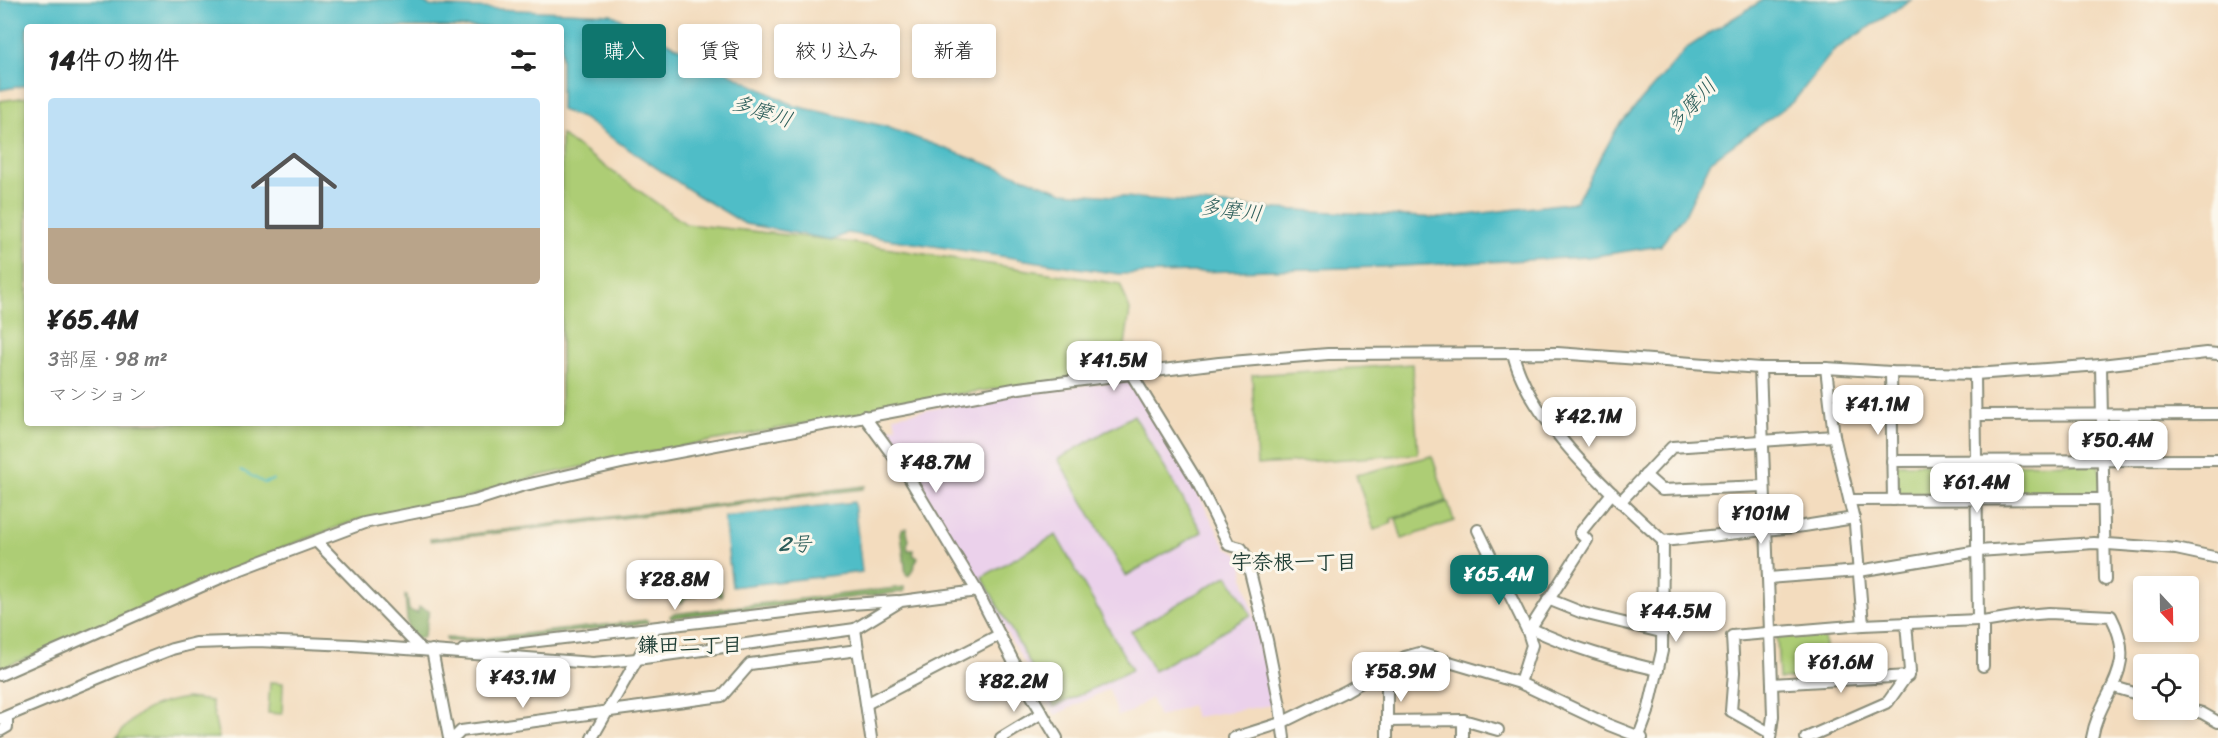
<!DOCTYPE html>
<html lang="ja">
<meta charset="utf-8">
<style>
body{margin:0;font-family:Sriracha,"Klee One",sans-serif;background:#f6f6f6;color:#222;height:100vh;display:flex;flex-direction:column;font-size:22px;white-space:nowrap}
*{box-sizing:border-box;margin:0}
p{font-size:20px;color:#767676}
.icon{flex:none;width:33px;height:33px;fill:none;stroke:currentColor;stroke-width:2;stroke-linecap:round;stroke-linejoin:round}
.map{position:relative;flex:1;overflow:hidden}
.panel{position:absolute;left:24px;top:24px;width:540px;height:402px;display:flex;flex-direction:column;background:#fff;border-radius:6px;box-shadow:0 3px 9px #0003}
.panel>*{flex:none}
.top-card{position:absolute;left:582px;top:24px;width:570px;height:54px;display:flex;gap:12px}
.needle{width:39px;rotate:158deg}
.controls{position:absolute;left:2133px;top:576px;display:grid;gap:12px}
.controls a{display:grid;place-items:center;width:66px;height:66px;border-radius:6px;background:#fff;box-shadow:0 3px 9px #0003;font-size:30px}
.price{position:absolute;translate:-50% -51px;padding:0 14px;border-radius:12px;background:#fff;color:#222;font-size:20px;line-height:39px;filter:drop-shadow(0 2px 3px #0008)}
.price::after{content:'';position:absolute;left:50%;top:36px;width:18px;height:14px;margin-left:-9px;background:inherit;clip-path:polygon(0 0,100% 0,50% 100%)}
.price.active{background:#0f766e;color:#fff}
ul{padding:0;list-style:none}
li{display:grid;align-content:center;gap:12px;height:318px;padding:0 24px}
li span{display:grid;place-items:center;height:186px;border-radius:6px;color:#555}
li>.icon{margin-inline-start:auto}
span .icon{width:108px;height:108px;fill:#fffc;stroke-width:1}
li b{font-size:26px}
h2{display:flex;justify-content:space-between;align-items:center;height:72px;padding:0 24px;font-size:26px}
.pill{padding:0 21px;border-radius:6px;background:#fff;box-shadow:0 3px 9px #0003;font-size:21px;line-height:54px}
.pill.active{background:#0f766e;color:#fff}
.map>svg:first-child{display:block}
.built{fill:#ebd1eb}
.green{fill:#adcd74;stroke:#668554;stroke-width:1.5}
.forest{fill:#8ab066;stroke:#54764d;stroke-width:1.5}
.water{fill:#4fbdc7;stroke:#377d7e;stroke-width:1.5}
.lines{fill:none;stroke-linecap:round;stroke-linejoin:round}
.stream{stroke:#4fbdc7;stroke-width:2}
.minor-casing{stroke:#898c79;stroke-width:14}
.minor{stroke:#fff;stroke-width:10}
.labels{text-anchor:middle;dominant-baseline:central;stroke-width:6;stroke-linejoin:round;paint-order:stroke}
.water-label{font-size:21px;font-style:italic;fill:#2b5d59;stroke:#fbf7ec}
.neighbourhood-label{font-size:21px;font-weight:bold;fill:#1f3d34;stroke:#fbf7ec}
</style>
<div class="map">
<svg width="2218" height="738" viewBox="0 0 2218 738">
<rect width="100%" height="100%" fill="#fbf7ec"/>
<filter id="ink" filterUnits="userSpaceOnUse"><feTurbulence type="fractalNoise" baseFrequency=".0167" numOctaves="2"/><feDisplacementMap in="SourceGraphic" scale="12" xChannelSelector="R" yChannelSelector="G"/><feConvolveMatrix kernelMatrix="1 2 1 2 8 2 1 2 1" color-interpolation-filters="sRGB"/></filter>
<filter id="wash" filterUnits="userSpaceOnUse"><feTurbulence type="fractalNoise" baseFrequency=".008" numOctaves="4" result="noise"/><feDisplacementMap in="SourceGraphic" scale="24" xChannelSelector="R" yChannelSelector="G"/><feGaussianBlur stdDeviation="1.35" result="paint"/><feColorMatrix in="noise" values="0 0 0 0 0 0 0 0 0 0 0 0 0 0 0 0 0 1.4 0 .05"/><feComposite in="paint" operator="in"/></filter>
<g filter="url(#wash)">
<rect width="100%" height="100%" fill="#f3dcbe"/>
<!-- built -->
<path class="built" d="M1130,380L1192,483L1227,549L1238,553L1243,566L1244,578L1262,645L1272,705L1195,717L1191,705L1159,717L1151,698L1130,712L1118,716L1109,689L1055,715L916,478L880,430L896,427L894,416L1015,394Z"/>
<!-- green -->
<g class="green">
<path d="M27,97V423H561V135L686,224L833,240L1120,284L1130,310L1121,372L944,396L884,409L657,451L534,477L461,499L411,506L357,520L276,550L83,636L0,669V101Z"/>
<path d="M1412,364L1418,454L1257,465L1252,375Z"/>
<path d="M1134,415L1202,532L1126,576L1058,459Z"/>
<path d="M1432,456L1447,501L1391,519L1392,523L1374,530L1356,475Z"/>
<path d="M2097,463C2102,470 2103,489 2097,496H1984L1980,492V468L1984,464Z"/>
<path d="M1899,464H1969L1973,467L1974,493L1970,496H1900L1896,493V467Z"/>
<path d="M1448,502L1454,521L1402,539L1396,519Z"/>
<path d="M1056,535L1132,670L1054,707L982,577Z"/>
<path d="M1228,575L1251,615L1154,671L1131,631Z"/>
<path d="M1824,633L1827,677L1779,679L1777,636Z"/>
<path d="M270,682L283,683L282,714L268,713Z"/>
<path d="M187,698L211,701L219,738H116C137,710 154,703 187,698Z"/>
</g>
<!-- forest -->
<g class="forest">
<path d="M865,486L863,489L431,541L430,539Z"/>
<path d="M906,528L909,540L907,545L908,550H913L914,556L918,557L911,573L908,576L906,575L901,533L902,529Z"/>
<path d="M719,575L722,597L718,595L715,587L696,590L697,596L685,598L682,603H673C676,589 686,591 697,586L699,579Z"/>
<path d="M904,587L905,590L903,592L671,618L670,616L673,614Z"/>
<path d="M405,595H407L409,611L418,613L419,607L430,611C425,618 429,630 422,638L416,639L408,631Z"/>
<path d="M647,620L648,623L483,642L447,641L446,638L481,639Z"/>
</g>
<!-- water -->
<g class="water">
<path d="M0,0H417L430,6L611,14L795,106L884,126L1063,192L1260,208L1441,218L1576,202L1617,128L1687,48L1716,29L1763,0H1911L1834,50L1794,101L1711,161L1686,213L1660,246L1588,257L1381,267L1119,274L847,233L833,240L745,224L697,195L582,118L561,110V27H27V85L0,90Z"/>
<path d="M854,502L862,572L732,587L724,517Z"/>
</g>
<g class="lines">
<!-- stream -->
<path class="stream" d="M241,470L264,483L273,480"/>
</g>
</g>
<g filter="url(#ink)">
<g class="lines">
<!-- minor casing -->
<g class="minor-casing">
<g id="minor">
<path d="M1513,353C1528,420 1613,495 1663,541L1804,526L1854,518"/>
<path d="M2101,365L2105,580"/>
<path d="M1760,368L1772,684L1773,716L1770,738"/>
<path d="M1826,368L1834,436L1855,524L1863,625"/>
<path d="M1891,372L1893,500"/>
<path d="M1975,374L1978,620L1983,622V666"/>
<path d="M1132,375L1197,481L1229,545L1241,548L1246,556L1267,640L1280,706L1284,738"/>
<path d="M1976,415L2218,414"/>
<path d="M864,416L908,476L977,591L1027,688L1057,738"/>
<path d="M1892,461L2218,460"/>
<path d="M1645,475L1662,490L1764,486"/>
<path d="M1850,500L2104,499"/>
<path d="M1620,502L1672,447L1834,436"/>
<path d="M1478,530L1528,632L1532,645L1520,683"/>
<path d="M316,541L420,648"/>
<path d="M1769,578L1859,571L1978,551L2094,543L2176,549L2218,558"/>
<path d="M1548,599L1583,613L1661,632"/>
<path d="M1983,622L2025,615L2049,613L2111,616C2140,672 2100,690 2092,738"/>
<path d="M1530,628C1575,649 1611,659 1658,670"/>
<path d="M855,629L871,738"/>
<path d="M1528,632L1587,540L1580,533L1612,493"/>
<path d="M432,650L449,738"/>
<path d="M463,650L851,604L897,601"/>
<path d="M1387,667V738"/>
<path d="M0,675L236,571L364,523L474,501L521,486L626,462L1019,388L1219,363L1328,354L1557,353L1760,368H1826L1891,372L1975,374L2101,365L2206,353L2218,354"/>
<path d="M1772,684L1908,676"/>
<path d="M2114,687L2144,696"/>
<path d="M866,704L999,635"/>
<path d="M2188,709L2202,713L2218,722"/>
<path d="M0,719L115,671L172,649L196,643L257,641L352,645L593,663L637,659L855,629L901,601L977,591"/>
<path d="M1387,721L1463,720L1498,730"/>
<path d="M0,731L7,727V717"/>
<path d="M1770,733L1731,711L1734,672L1732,636L1863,625L1978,620"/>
<path d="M1639,736L1648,712L1662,651L1663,541"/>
<path d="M454,738L461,731L722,696L750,664L858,650"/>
<path d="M592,738L655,628"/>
<path d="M1001,738L1042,713"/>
<path d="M1234,738L1281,723L1346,691L1405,657L1419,653L1520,683L1609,725L1642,738"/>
<path d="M1463,738V720"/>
<path d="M1806,738L1888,702L1910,671L1906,623"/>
</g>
</g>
<!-- minor -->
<use href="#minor" class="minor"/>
</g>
</g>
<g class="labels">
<!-- water labels -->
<g class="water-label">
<text transform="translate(1691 105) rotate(-47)">多摩川</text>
<text transform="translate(762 111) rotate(18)">多摩川</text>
<text transform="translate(1231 210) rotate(7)">多摩川</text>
<text x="795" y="544">2号</text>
</g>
<!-- neighbourhood labels -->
<g class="neighbourhood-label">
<text x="1294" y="562">宇奈根一丁目</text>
<text x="690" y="645">鎌田二丁目</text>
</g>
</g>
</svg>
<div class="controls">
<a><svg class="needle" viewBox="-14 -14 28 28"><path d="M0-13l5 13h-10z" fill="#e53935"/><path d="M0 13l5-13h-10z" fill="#767676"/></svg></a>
<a><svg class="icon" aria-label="locate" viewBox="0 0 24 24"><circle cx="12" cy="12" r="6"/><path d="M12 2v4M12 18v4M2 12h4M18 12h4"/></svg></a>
</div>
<b class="price" style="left:1114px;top:392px">¥41.5M</b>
<b class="price" style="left:1878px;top:436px">¥41.1M</b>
<b class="price" style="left:1589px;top:448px">¥42.1M</b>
<b class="price" style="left:2118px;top:472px">¥50.4M</b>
<b class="price" style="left:936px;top:494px">¥48.7M</b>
<b class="price" style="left:1977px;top:514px">¥61.4M</b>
<b class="price" style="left:1761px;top:545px">¥101M</b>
<b class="price active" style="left:1499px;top:606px">¥65.4M</b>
<b class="price" style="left:675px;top:611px">¥28.8M</b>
<b class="price" style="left:1676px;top:643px">¥44.5M</b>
<b class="price" style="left:1841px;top:694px">¥61.6M</b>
<b class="price" style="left:1401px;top:703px">¥58.9M</b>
<b class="price" style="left:523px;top:709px">¥43.1M</b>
<b class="price" style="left:1014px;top:713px">¥82.2M</b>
<div class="top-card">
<a class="pill active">購入</a>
<a class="pill">賃貸</a>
<a class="pill">絞り込み</a>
<a class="pill">新着</a>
</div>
<section class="panel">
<h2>14件の物件<svg class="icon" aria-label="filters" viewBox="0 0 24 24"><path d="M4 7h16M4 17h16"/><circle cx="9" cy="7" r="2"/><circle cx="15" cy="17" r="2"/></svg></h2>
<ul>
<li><span style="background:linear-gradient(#bfe0f5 70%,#b9a48a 0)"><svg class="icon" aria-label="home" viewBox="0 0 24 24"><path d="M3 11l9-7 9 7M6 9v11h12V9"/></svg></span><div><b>¥65.4M</b><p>3部屋 · 98 m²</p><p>マンション</p></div></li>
</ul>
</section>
</div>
